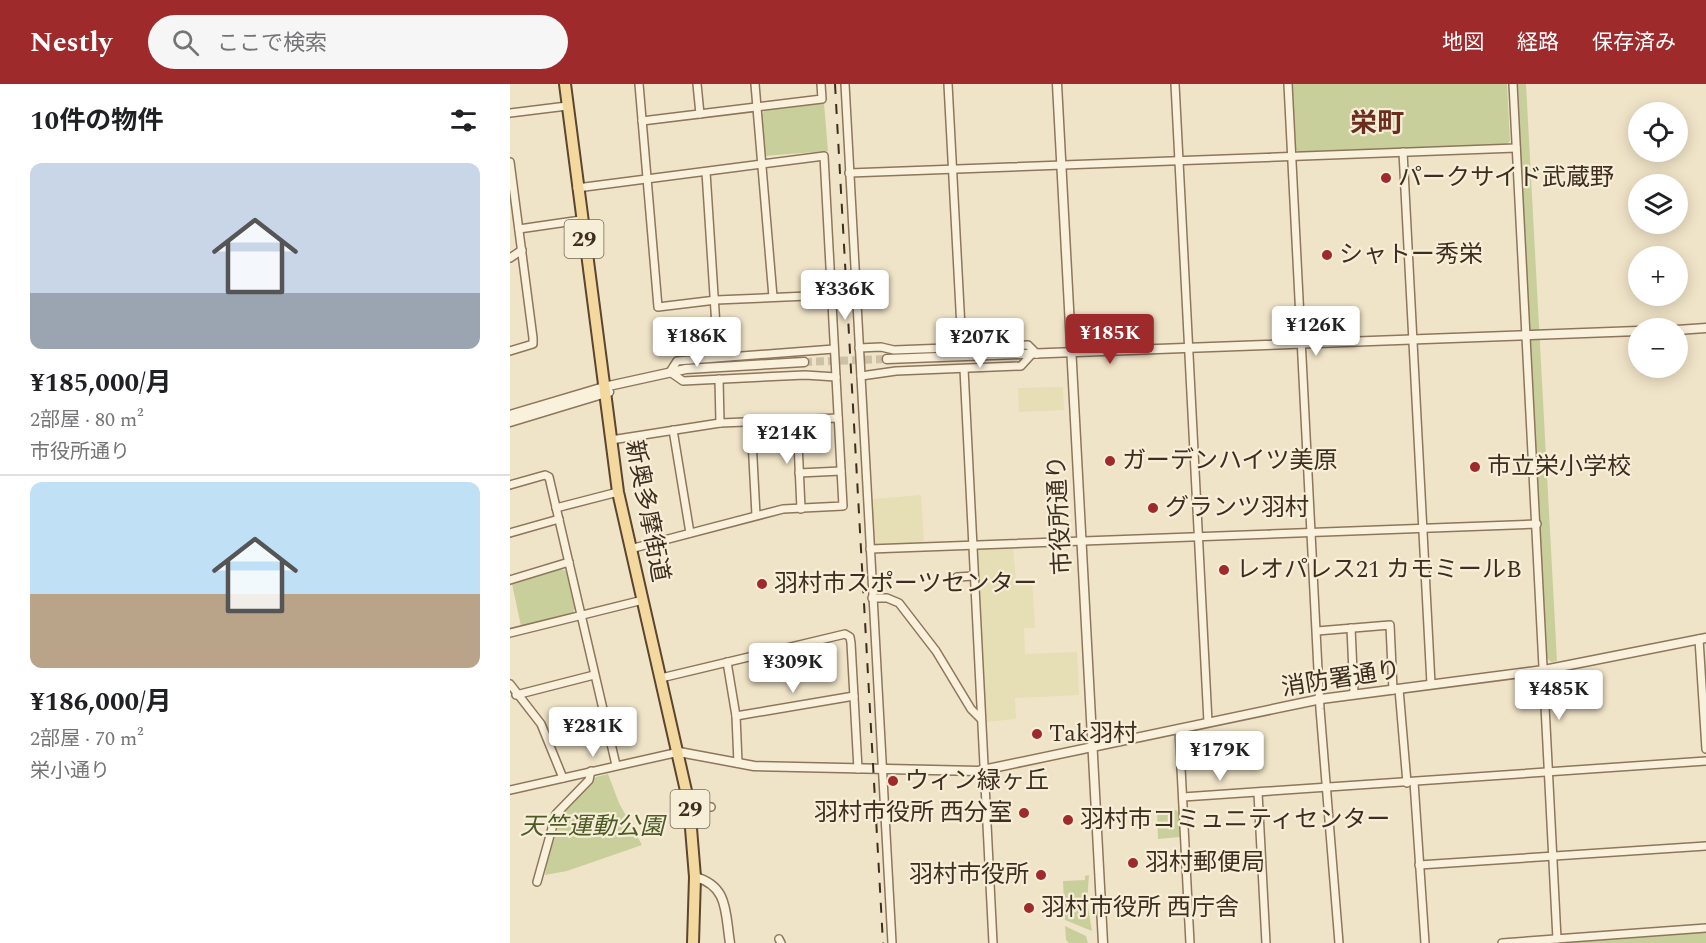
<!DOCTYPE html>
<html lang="ja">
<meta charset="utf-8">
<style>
body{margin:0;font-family:Spectral,"Noto Sans JP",serif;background:#f6f6f6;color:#202124;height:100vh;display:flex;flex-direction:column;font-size:22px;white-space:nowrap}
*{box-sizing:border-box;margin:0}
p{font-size:20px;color:#757577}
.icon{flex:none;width:33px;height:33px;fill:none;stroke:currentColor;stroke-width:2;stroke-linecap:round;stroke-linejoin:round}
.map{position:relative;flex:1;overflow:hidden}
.sheet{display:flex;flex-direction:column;background:#fff;width:510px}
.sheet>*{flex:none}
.controls{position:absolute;left:1118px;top:18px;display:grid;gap:12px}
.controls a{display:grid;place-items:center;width:60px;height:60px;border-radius:50%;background:#fff;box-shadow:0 3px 15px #0003;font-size:30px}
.price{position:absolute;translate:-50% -51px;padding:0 14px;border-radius:6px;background:#fff;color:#222;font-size:20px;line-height:39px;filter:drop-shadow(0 2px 3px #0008)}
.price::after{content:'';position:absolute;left:50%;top:36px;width:18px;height:14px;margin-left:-9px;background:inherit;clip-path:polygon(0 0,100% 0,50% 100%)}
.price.active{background:#9e2a2b;color:#fff}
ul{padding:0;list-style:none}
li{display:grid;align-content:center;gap:12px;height:318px;padding:0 30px}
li+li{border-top:2px solid #e0e0e0}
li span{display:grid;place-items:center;height:186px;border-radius:12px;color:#555}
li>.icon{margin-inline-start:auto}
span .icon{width:108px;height:108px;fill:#fffc;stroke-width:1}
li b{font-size:26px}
h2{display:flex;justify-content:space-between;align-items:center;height:72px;padding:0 30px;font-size:26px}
header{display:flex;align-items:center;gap:36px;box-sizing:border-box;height:84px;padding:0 30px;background:#9e2a2b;color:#fff}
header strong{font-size:28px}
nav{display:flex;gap:33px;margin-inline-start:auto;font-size:21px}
.search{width:420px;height:54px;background:#f6f6f6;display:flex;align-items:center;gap:15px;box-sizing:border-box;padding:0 21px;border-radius:33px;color:#757577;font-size:22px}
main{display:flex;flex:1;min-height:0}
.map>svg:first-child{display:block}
.farmland{fill:#e6deb5}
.green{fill:#c9cf9b}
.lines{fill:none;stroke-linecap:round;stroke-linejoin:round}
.tertiary-tunnel{stroke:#ccc0a6;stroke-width:8;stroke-dasharray:8 4;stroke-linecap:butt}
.minor-casing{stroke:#8d765c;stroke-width:10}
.tertiary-casing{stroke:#8d765c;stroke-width:11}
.primary-casing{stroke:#5b4430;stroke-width:14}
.minor{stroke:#faf1dc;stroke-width:7}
.tertiary{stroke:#faf1dc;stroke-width:8}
.primary{stroke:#f3d9a0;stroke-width:10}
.rail{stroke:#3d2e20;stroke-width:2;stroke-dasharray:10 10;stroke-linecap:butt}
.poi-dot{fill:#9e2a2b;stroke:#f7eed8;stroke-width:2}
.labels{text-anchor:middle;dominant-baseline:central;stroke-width:4.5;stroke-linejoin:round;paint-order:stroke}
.shield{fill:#f7eed8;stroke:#756857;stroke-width:1.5}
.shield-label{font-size:22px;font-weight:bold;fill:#3d2e20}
.poi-label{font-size:24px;fill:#3d2e20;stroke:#f7eed8;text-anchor:start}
.street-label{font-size:24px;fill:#3d2e20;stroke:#f7eed8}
.park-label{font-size:24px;font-style:italic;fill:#4d5a26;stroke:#f7eed8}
.quarter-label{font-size:27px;font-weight:bold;fill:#6b2e1e;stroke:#f7eed8}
</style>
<header>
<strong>Nestly</strong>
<div class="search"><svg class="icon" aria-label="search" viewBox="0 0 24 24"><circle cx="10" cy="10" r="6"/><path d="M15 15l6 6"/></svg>ここで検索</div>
<nav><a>地図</a><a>経路</a><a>保存済み</a></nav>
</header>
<main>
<section class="sheet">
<h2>10件の物件<svg class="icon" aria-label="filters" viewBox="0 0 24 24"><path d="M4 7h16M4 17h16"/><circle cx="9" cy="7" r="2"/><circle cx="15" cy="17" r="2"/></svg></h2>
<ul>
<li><span style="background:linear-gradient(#c9d6e8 70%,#9aa5b1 0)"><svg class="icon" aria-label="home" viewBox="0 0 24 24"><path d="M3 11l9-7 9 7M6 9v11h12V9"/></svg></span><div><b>¥185,000/月</b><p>2部屋 · 80 m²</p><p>市役所通り</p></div></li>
<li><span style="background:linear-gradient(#bfe0f5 60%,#b9a48a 0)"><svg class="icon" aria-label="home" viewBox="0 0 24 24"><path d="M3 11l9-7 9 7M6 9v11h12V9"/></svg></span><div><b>¥186,000/月</b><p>2部屋 · 70 m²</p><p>栄小通り</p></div></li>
</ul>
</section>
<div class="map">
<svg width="1196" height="859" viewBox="0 0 1196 859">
<rect width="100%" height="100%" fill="#f0e4c8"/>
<!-- farmland -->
<g class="farmland">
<path d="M553,303L554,326L509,328L508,304Z"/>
<path d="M411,411L414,459L367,461L363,457L362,415Z"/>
<path d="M469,464H503L506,496L522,495L525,544H514L515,570L567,568L569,611L505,614L506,635L475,638L466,467Z"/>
</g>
<!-- green -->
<g class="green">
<path d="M781,0H997L1000,57L997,60L789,68L785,65Z"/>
<path d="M1007,0H1016L1047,577L1041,578L1037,574Z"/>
<path d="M314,19L318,67L254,72L251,31L255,26Z"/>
<path d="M51,485L56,487L65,525L62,530L11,542L2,500Z"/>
<path d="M98,690L109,719L132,761L57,787L35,791L40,759L53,723L86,693Z"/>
<path d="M666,726L669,729L670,753L648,755L647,727Z"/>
<path d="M579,791L577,818L582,847L555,836L553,797L575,796V792Z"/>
<path d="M555,842L576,852L578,859H559L556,856Z"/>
<path d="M1196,848V859H1049Z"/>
</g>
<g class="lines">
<!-- tertiary-tunnel -->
<path class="tertiary-tunnel" d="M294,278L377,275"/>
<!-- minor casing -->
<g class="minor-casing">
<g id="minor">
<path d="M129,0L148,223L206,216L321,211"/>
<path d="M187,0L190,30"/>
<path d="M245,0L263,213"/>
<path d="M335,0L382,859"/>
<path d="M438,0L452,263"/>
<path d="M665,0L698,638"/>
<path d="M778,0L810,625L829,859"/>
<path d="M1003,0L1047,855"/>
<path d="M0,29L57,22"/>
<path d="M132,37L312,15L311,0"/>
<path d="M893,68L921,600"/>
<path d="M0,78L23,254V260L0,267"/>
<path d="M196,88L208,273"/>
<path d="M339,89L1006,64"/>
<path d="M67,104L314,72L333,422L273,425L120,465"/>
<path d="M9,145L71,136"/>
<path d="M0,174L12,166"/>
<path d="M349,264L371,263L384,266L518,261L527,270"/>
<path d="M324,265L167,277L160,288L173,297L295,291L326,293"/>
<path d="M454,285L483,859"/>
<path d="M351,292L386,287L511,282L521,271"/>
<path d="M209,295L210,339"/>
<path d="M287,336L291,425"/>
<path d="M241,337L246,431"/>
<path d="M163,346L180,449"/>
<path d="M101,356L210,339L328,334"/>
<path d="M289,389L331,387"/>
<path d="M0,401L35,391L39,393L106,681"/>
<path d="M46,424L108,408"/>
<path d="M0,449L49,435"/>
<path d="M360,465L1027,440"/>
<path d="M447,493L464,492"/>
<path d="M0,496L59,478"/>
<path d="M362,514H377L389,519L426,567L461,625L471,635"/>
<path d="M841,544L844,610"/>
<path d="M807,547L880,541L883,606"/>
<path d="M0,549L133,516"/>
<path d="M1189,555L1196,665"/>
<path d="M217,578L226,632L228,679"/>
<path d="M151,594L335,550L340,553L341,559L348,685"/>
<path d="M0,600L31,640L53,694"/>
<path d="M889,605L897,699"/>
<path d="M6,611L84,591"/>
<path d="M226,632L344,612"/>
<path d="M669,645L680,859"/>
<path d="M904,698L915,859"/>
<path d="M0,706L169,668"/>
<path d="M748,709L756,859"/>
<path d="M673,713L1196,677"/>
<path d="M179,720L201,723"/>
<path d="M909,781L1196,762"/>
<path d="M27,798L46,730L79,696L81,687"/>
<path d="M269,855L271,859"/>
<path d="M992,859L1196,844"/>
</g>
</g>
<!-- tertiary casing -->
<g class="tertiary-casing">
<g id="tertiary">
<path d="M547,0L593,859"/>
<path d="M1167,246L1196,244"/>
<path d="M377,275L1128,247"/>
<path d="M0,331L94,303L176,285L294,278"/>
<path d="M0,338L99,308"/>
<path d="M169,668L244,682L468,687L811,615L1034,586L1196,554"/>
<path d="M185,793C219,802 215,829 220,859"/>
</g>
</g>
<!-- primary casing -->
<g class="primary-casing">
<path id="primary" d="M55,0L108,408L179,720L185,793L183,859"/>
</g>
<!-- minor -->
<use href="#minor" class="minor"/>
<!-- tertiary -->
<use href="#tertiary" class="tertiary"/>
<!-- primary -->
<use href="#primary" class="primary"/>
<!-- rail -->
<path class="rail" d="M325,0L373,859"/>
</g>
<!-- markers -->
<g class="poi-dot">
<circle cx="876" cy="94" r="6"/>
<circle cx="817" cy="171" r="6"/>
<circle cx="600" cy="377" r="6"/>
<circle cx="965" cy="383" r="6"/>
<circle cx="643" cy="424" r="6"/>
<circle cx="714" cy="486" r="6"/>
<circle cx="252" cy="500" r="6"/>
<circle cx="527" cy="650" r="6"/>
<circle cx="383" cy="697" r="6"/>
<circle cx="514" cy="729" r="6"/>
<circle cx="558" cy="736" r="6"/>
<circle cx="623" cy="779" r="6"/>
<circle cx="531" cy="791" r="6"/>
<circle cx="519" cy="824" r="6"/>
</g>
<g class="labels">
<!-- shield labels -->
<g class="shield">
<rect x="54.5" y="136" width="39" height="38" rx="4.5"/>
<rect x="160.5" y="706" width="39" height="38" rx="4.5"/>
</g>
<g class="shield-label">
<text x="74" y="155">29</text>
<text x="180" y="725">29</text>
</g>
<!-- poi labels -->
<g class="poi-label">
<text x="888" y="94">パークサイド武蔵野</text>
<text x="829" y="171">シャトー秀栄</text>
<text x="612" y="377">ガーデンハイツ美原</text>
<text x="977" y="383">市立栄小学校</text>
<text x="655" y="424">グランツ羽村</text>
<text x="726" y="486">レオパレス21 カモミールB</text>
<text x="264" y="500">羽村市スポーツセンター</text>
<text x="539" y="650">Tak羽村</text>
<text x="395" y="697">ウィン緑ヶ丘</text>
<text x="502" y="729" text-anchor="end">羽村市役所 西分室</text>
<text x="570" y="736">羽村市コミュニティセンター</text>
<text x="635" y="779">羽村郵便局</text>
<text x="519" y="791" text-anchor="end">羽村市役所</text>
<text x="531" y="824">羽村市役所 西庁舎</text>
</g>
<!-- street labels -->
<g class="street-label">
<text transform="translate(137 427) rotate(79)">新奥多摩街道</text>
<text transform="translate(550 431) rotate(-93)">市役所通り</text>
<text transform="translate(831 595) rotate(-9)">消防署通り</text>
</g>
<!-- park labels -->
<g class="park-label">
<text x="82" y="743">天竺運動公園</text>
</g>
<!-- quarter labels -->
<g class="quarter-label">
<text x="867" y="40">栄町</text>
</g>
</g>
</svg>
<div class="controls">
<a><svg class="icon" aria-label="locate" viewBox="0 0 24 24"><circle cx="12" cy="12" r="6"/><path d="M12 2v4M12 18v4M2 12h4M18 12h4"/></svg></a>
<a><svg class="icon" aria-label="layers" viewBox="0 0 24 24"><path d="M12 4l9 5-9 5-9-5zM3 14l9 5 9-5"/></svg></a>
<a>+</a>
<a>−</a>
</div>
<b class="price" style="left:335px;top:237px">¥336K</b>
<b class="price" style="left:806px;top:273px">¥126K</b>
<b class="price active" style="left:600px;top:281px">¥185K</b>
<b class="price" style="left:187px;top:284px">¥186K</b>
<b class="price" style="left:470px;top:285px">¥207K</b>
<b class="price" style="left:277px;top:381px">¥214K</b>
<b class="price" style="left:283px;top:610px">¥309K</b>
<b class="price" style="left:1049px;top:637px">¥485K</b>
<b class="price" style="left:83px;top:674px">¥281K</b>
<b class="price" style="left:710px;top:698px">¥179K</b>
</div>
</main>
